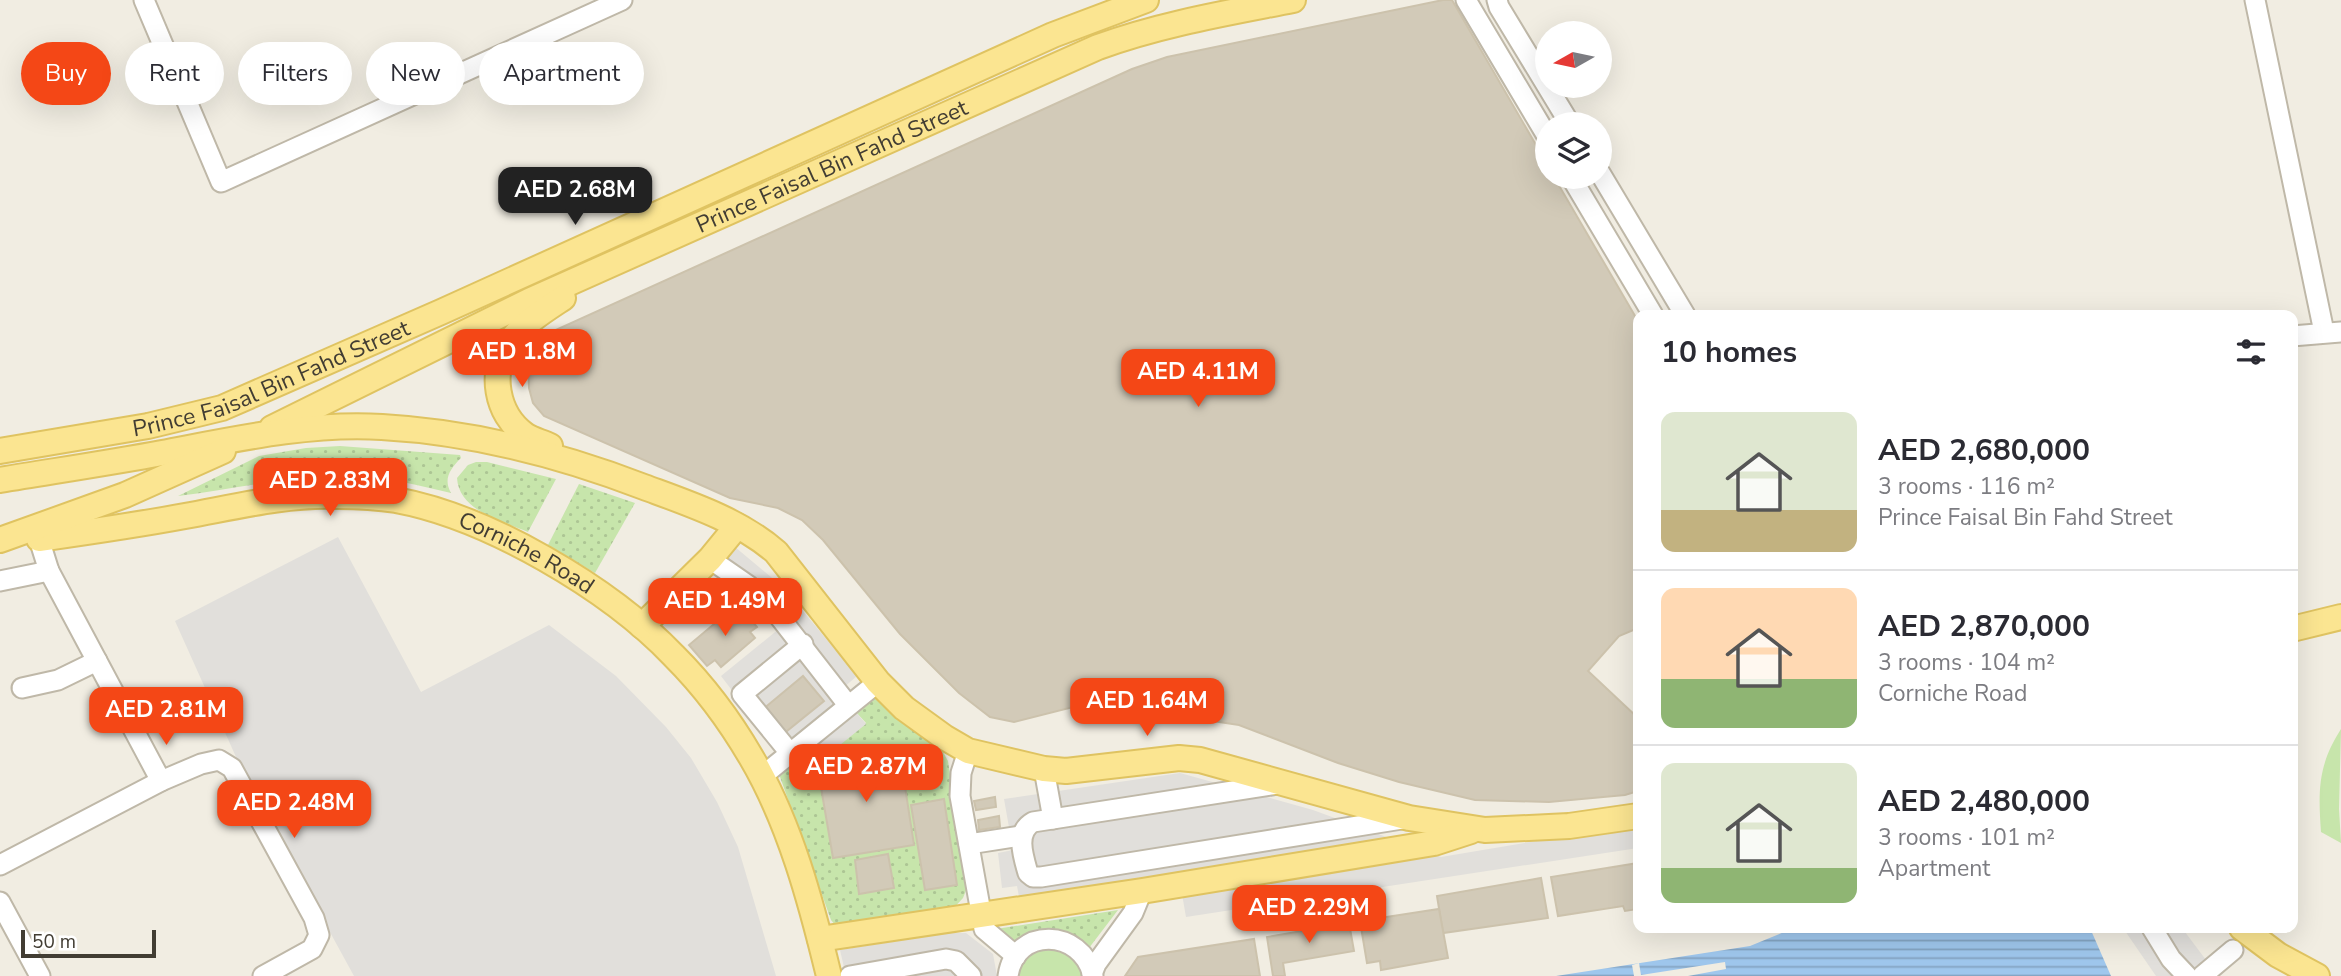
<!DOCTYPE html>
<meta charset="utf-8">
<style>
body{margin:0;font-family:"Nunito Sans",sans-serif;background:#f7f7f7;color:#2b2b33;height:100vh;display:flex;flex-direction:column;font-size:26px;white-space:nowrap}
*{box-sizing:border-box;margin:0}
p{font-size:23px;color:#7c7c81}
.icon{flex:none;width:38px;height:38px;fill:none;stroke:currentColor;stroke-width:2;stroke-linecap:round;stroke-linejoin:round}
.map{position:relative;flex:1;overflow:hidden}
.panel{position:absolute;left:1633px;top:310px;width:665px;height:623px;display:flex;flex-direction:column;background:#fff;border-radius:14px;box-shadow:0 7px 28px #0002}
.panel>*{flex:none}
.banner{position:absolute;left:21px;top:42px;width:665px;height:63px;display:flex;gap:14px}
.needle{width:46px;rotate:261deg}
.tools{position:absolute;left:1535px;top:21px;display:grid;gap:14px}
.tools a{display:grid;place-items:center;width:77px;height:77px;border-radius:50%;background:#fff;box-shadow:0 7px 28px #0002;font-size:35px}
.scale{position:absolute;left:21px;bottom:18px;width:135px;box-sizing:border-box;padding-left:7px;border:4px solid #423d33;border-top:0;font-size:19px;line-height:24px;white-space:nowrap;color:#423d33;-webkit-text-stroke:5px #fff;paint-order:stroke}
.price{position:absolute;translate:-50% -60px;padding:0 16px;border-radius:14px;background:#f44716;color:#fff;font-size:23px;line-height:46px;filter:drop-shadow(0 2px 4px #0008)}
.price::after{content:'';position:absolute;left:50%;top:42px;width:21px;height:16px;margin-left:-10px;background:inherit;clip-path:polygon(0 0,100% 0,50% 100%)}
.price.selected{background:#222;color:#fff}
ul{padding:0;list-style:none}
li{display:flex;align-items:center;gap:21px;height:175px;padding:0 28px}
li+li{border-top:2px solid #e1e1e2}
li span{display:grid;place-items:center;flex:none;width:196px;height:140px;border-radius:14px;color:#555}
li>.icon{margin-inline-start:auto}
span .icon{width:84px;height:84px;fill:#fffc;stroke-width:1}
li b{font-size:30px}
h2{display:flex;justify-content:space-between;align-items:center;height:84px;padding:0 28px;font-size:30px}
.tag{padding:0 24px;border-radius:32px;background:#fff;box-shadow:0 7px 28px #0002;font-size:24px;line-height:63px}
.tag.selected{background:#f44716;color:#fff}
.map>svg:first-child{display:block}
.grass{fill:url(#grass-dots)}
.green{fill:#c7e5ab}
.parking{fill:#e1dfdb}
.water{fill:url(#water-rules)}
.pier{fill:#f1ede2}
.building{fill:#d2cab8;stroke:#ccc2ac;stroke-width:2}
.lines{fill:none;stroke-linecap:round;stroke-linejoin:round}
.minor-casing{stroke:#bfb8a8;stroke-width:23}
.major-casing{stroke:#dfc361;stroke-width:28}
.minor{stroke:#fff;stroke-width:19}
.major{stroke:#fbe591;stroke-width:24}
.labels{text-anchor:middle;dominant-baseline:central;stroke-width:7;stroke-linejoin:round;paint-order:stroke}
.street-label{font-size:23px;fill:#423d33;stroke:#fff}
</style>
<div class="map">
<svg width="2341" height="976" viewBox="0 0 2341 976">
<defs>
<pattern id="grass-dots" width="8" height="8" patternUnits="userSpaceOnUse" patternTransform="scale(1.75)"><rect width="8" height="8" fill="#c7e5ab"/><path d="M2 2h.1M6 6h.1" fill="none" stroke="#acc594" stroke-width="1.8" stroke-linecap="round"/></pattern>
<pattern id="water-rules" width="6" height="5" patternUnits="userSpaceOnUse" patternTransform="scale(1.75)"><rect width="6" height="5" fill="#9fc7ed"/><path d="M0 2.5h6" fill="none" stroke="#83a3c1"/></pattern>
</defs>
<rect width="100%" height="100%" fill="#f1ede2"/>
<!-- grass -->
<g class="grass">
<path d="M340,446L460,455L461,458C450,469 443,479 451,493C420,486 387,477 355,476C298,474 235,489 178,496L259,456L306,448Z"/>
<path d="M476,462H487L556,479L528,532C502,521 459,511 457,478L468,465Z"/>
<path d="M579,484L635,503L595,573L548,545Z"/>
<path d="M871,697H876L934,744L943,752L948,761L967,888L963,898L950,912L836,926L831,920L779,774L789,765L799,777L866,723L855,711Z"/>
<path d="M1118,910L1089,948C1083,942 1076,940 1069,937C1046,928 1035,928 1015,943L996,929Z"/>
</g>
<!-- green -->
<g class="green">
<path d="M2341,729L2339,809L2341,843L2321,832C2318,790 2318,765 2341,729Z"/>
<path d="M1052,946C1068,954 1077,958 1082,976H1016C1019,956 1034,951 1052,946Z"/>
</g>
<!-- parking -->
<g class="parking">
<path d="M338,537L421,692L549,625L616,676L666,727L691,758L717,802L738,847L776,976H354L245,777L175,621Z"/>
<path d="M735,547L783,587L857,676L843,688L855,711L866,724L799,778L721,676L780,628L757,603L713,571Z"/>
<path d="M1180,773L1313,810L1441,857L1638,824V848L1186,917L1179,877L1020,902L1017,886L1002,888L998,853L1013,850L1004,799Z"/>
<path d="M2123,928H2182L2218,976H2156Z"/>
<path d="M947,933H966L993,954L997,976H846L840,950Z"/>
</g>
<!-- water -->
<path class="water" d="M1794,928H2090L2111,976H1556L1750,946Z"/>
<!-- pier -->
<path class="pier" d="M1725,962L1726,969L1688,976H1634L1632,965L1639,963L1641,975Z"/>
<!-- building -->
<g class="building">
<path d="M1443,0H1452L1547,164V177H1554L1638,321V451L1635,452L1638,461V628L1619,636L1588,671L1638,718V791L1625,795L1549,802L1475,800L1399,782L1338,763L1239,725L1166,714L1077,706L1014,722L990,717L959,693L900,634L823,540L802,520L778,508L730,498L544,416L533,403L529,388L528,363L531,350L538,338L1132,69L1167,57Z"/>
<path d="M738,604L757,627L750,632L755,638L721,667L715,660L707,666L689,645Z"/>
<path d="M803,676L824,701L782,735L762,710Z"/>
<path d="M899,748L914,845L833,858L817,764Z"/>
<path d="M995,797L996,807L976,810L974,801Z"/>
<path d="M944,799L957,885L925,890L911,805Z"/>
<path d="M999,816L1000,827L979,830L978,820Z"/>
<path d="M888,854L894,888L859,894L855,860Z"/>
<path d="M1638,863V909L1625,911L1623,906L1558,916L1551,877Z"/>
<path d="M1541,878L1548,918L1443,933L1437,896Z"/>
<path d="M1439,909L1448,958L1381,970L1380,961L1367,963L1360,921Z"/>
<path d="M1349,923L1354,951L1283,963L1285,976H1273L1267,937Z"/>
<path d="M1254,939L1260,976H1125L1138,957Z"/>
</g>
<g class="lines">
<!-- minor casing -->
<g class="minor-casing">
<g id="minor">
<path d="M144,0L221,182L622,0"/>
<path d="M1466,0L1547,136"/>
<path d="M1497,0L1499,7L1570,124"/>
<path d="M2255,0L2324,332"/>
<path d="M1600,173L1685,315"/>
<path d="M1571,177L1653,315"/>
<path d="M2292,336L2341,332"/>
<path d="M710,559L749,586L774,610L848,705"/>
<path d="M0,581L49,571"/>
<path d="M22,688L58,680L97,661"/>
<path d="M968,751L961,773L960,796L984,929L1016,956"/>
<path d="M790,753L742,694L803,644"/>
<path d="M1044,769L1053,819"/>
<path d="M761,777L878,682"/>
<path d="M161,781L201,764L219,760L232,768L314,918L319,935L312,949L263,976"/>
<path d="M1278,784L1033,822C1015,832 1023,856 1028,873L1033,877H1041L1408,818"/>
<path d="M969,844L1021,836"/>
<path d="M0,865L161,781L49,571L39,539"/>
<path d="M0,902L40,976"/>
<path d="M2152,928L2171,959L2187,976"/>
<path d="M1092,974L1096,964L1133,913L1142,891"/>
<path d="M850,976L946,959L956,961L971,976"/>
<path d="M1008,976C1015,926 1082,928 1093,976"/>
<path d="M2202,976L2233,950"/>
</g>
</g>
<!-- major casing -->
<g class="major-casing">
<g id="major">
<path id="s1" d="M272,428L529,301L1098,47C1161,24 1227,13 1293,0"/>
<path d="M550,446C542,442 532,440 525,435C496,414 489,371 509,343C522,324 545,310 563,298"/>
<path id="s2" d="M0,451L148,426L222,408L441,312L1053,35L1146,0"/>
<path d="M0,480C54,471 108,463 162,453C231,440 311,422 382,427C471,432 561,455 644,487C690,504 739,520 776,552L878,682L904,708L944,737L968,751L1044,769L1066,771L1179,758L1200,760L1409,818L1485,830L1569,826L1638,816"/>
<path id="s3" d="M39,539C88,532 137,525 185,516C235,507 286,494 337,496C356,496 377,497 396,500C488,517 609,588 674,656C704,686 730,721 751,757C790,823 811,902 829,976"/>
<path d="M0,540L125,495L223,451"/>
<path d="M642,626L710,559L737,526"/>
<path d="M2292,629L2341,617"/>
<path d="M2242,928L2278,955L2317,976"/>
<path d="M820,939L1142,891L1434,843L1471,831"/>
</g>
</g>
<!-- minor -->
<use href="#minor" class="minor"/>
<!-- major -->
<use href="#major" class="major"/>
</g>
<g class="labels">
<!-- street labels -->
<g class="street-label">
<text stroke="none"><textPath href="#s1" startOffset="618">Prince Faisal Bin Fahd Street</textPath></text>
<text stroke="none"><textPath href="#s2" startOffset="282">Prince Faisal Bin Fahd Street</textPath></text>
<text stroke="none"><textPath href="#s3" startOffset="502">Corniche Road</textPath></text>
</g>
</g>
</svg>
<div class="tools">
<a><svg class="needle" viewBox="-14 -14 28 28"><path d="M0-13l5 13h-10z" fill="#e53935"/><path d="M0 13l5-13h-10z" fill="#7c7c81"/></svg></a>
<a><svg class="icon" aria-label="layers" viewBox="0 0 24 24"><path d="M12 4l9 5-9 5-9-5zM3 14l9 5 9-5"/></svg></a>
</div>
<div class="scale">50 m</div>
<b class="price selected" style="left:575px;top:227px">AED 2.68M</b>
<b class="price" style="left:522px;top:389px">AED 1.8M</b>
<b class="price" style="left:1198px;top:409px">AED 4.11M</b>
<b class="price" style="left:330px;top:518px">AED 2.83M</b>
<b class="price" style="left:725px;top:638px">AED 1.49M</b>
<b class="price" style="left:1147px;top:738px">AED 1.64M</b>
<b class="price" style="left:166px;top:747px">AED 2.81M</b>
<b class="price" style="left:866px;top:804px">AED 2.87M</b>
<b class="price" style="left:294px;top:840px">AED 2.48M</b>
<b class="price" style="left:1309px;top:945px">AED 2.29M</b>
<div class="banner">
<a class="tag selected">Buy</a>
<a class="tag">Rent</a>
<a class="tag">Filters</a>
<a class="tag">New</a>
<a class="tag">Apartment</a>
</div>
<section class="panel">
<h2>10 homes<svg class="icon" aria-label="filters" viewBox="0 0 24 24"><path d="M4 7h16M4 17h16"/><circle cx="9" cy="7" r="2"/><circle cx="15" cy="17" r="2"/></svg></h2>
<ul>
<li><span style="background:linear-gradient(#dfe7d0 70%,#c2b280 0)"><svg class="icon" aria-label="home" viewBox="0 0 24 24"><path d="M3 11l9-7 9 7M6 9v11h12V9"/></svg></span><div><b>AED 2,680,000</b><p>3 rooms · 116 m²</p><p>Prince Faisal Bin Fahd Street</p></div></li>
<li><span style="background:linear-gradient(#ffd9b3 65%,#8fb573 0)"><svg class="icon" aria-label="home" viewBox="0 0 24 24"><path d="M3 11l9-7 9 7M6 9v11h12V9"/></svg></span><div><b>AED 2,870,000</b><p>3 rooms · 104 m²</p><p>Corniche Road</p></div></li>
<li><span style="background:linear-gradient(#dfe7d0 75%,#8fb573 0)"><svg class="icon" aria-label="home" viewBox="0 0 24 24"><path d="M3 11l9-7 9 7M6 9v11h12V9"/></svg></span><div><b>AED 2,480,000</b><p>3 rooms · 101 m²</p><p>Apartment</p></div></li>
</ul>
</section>
</div>
